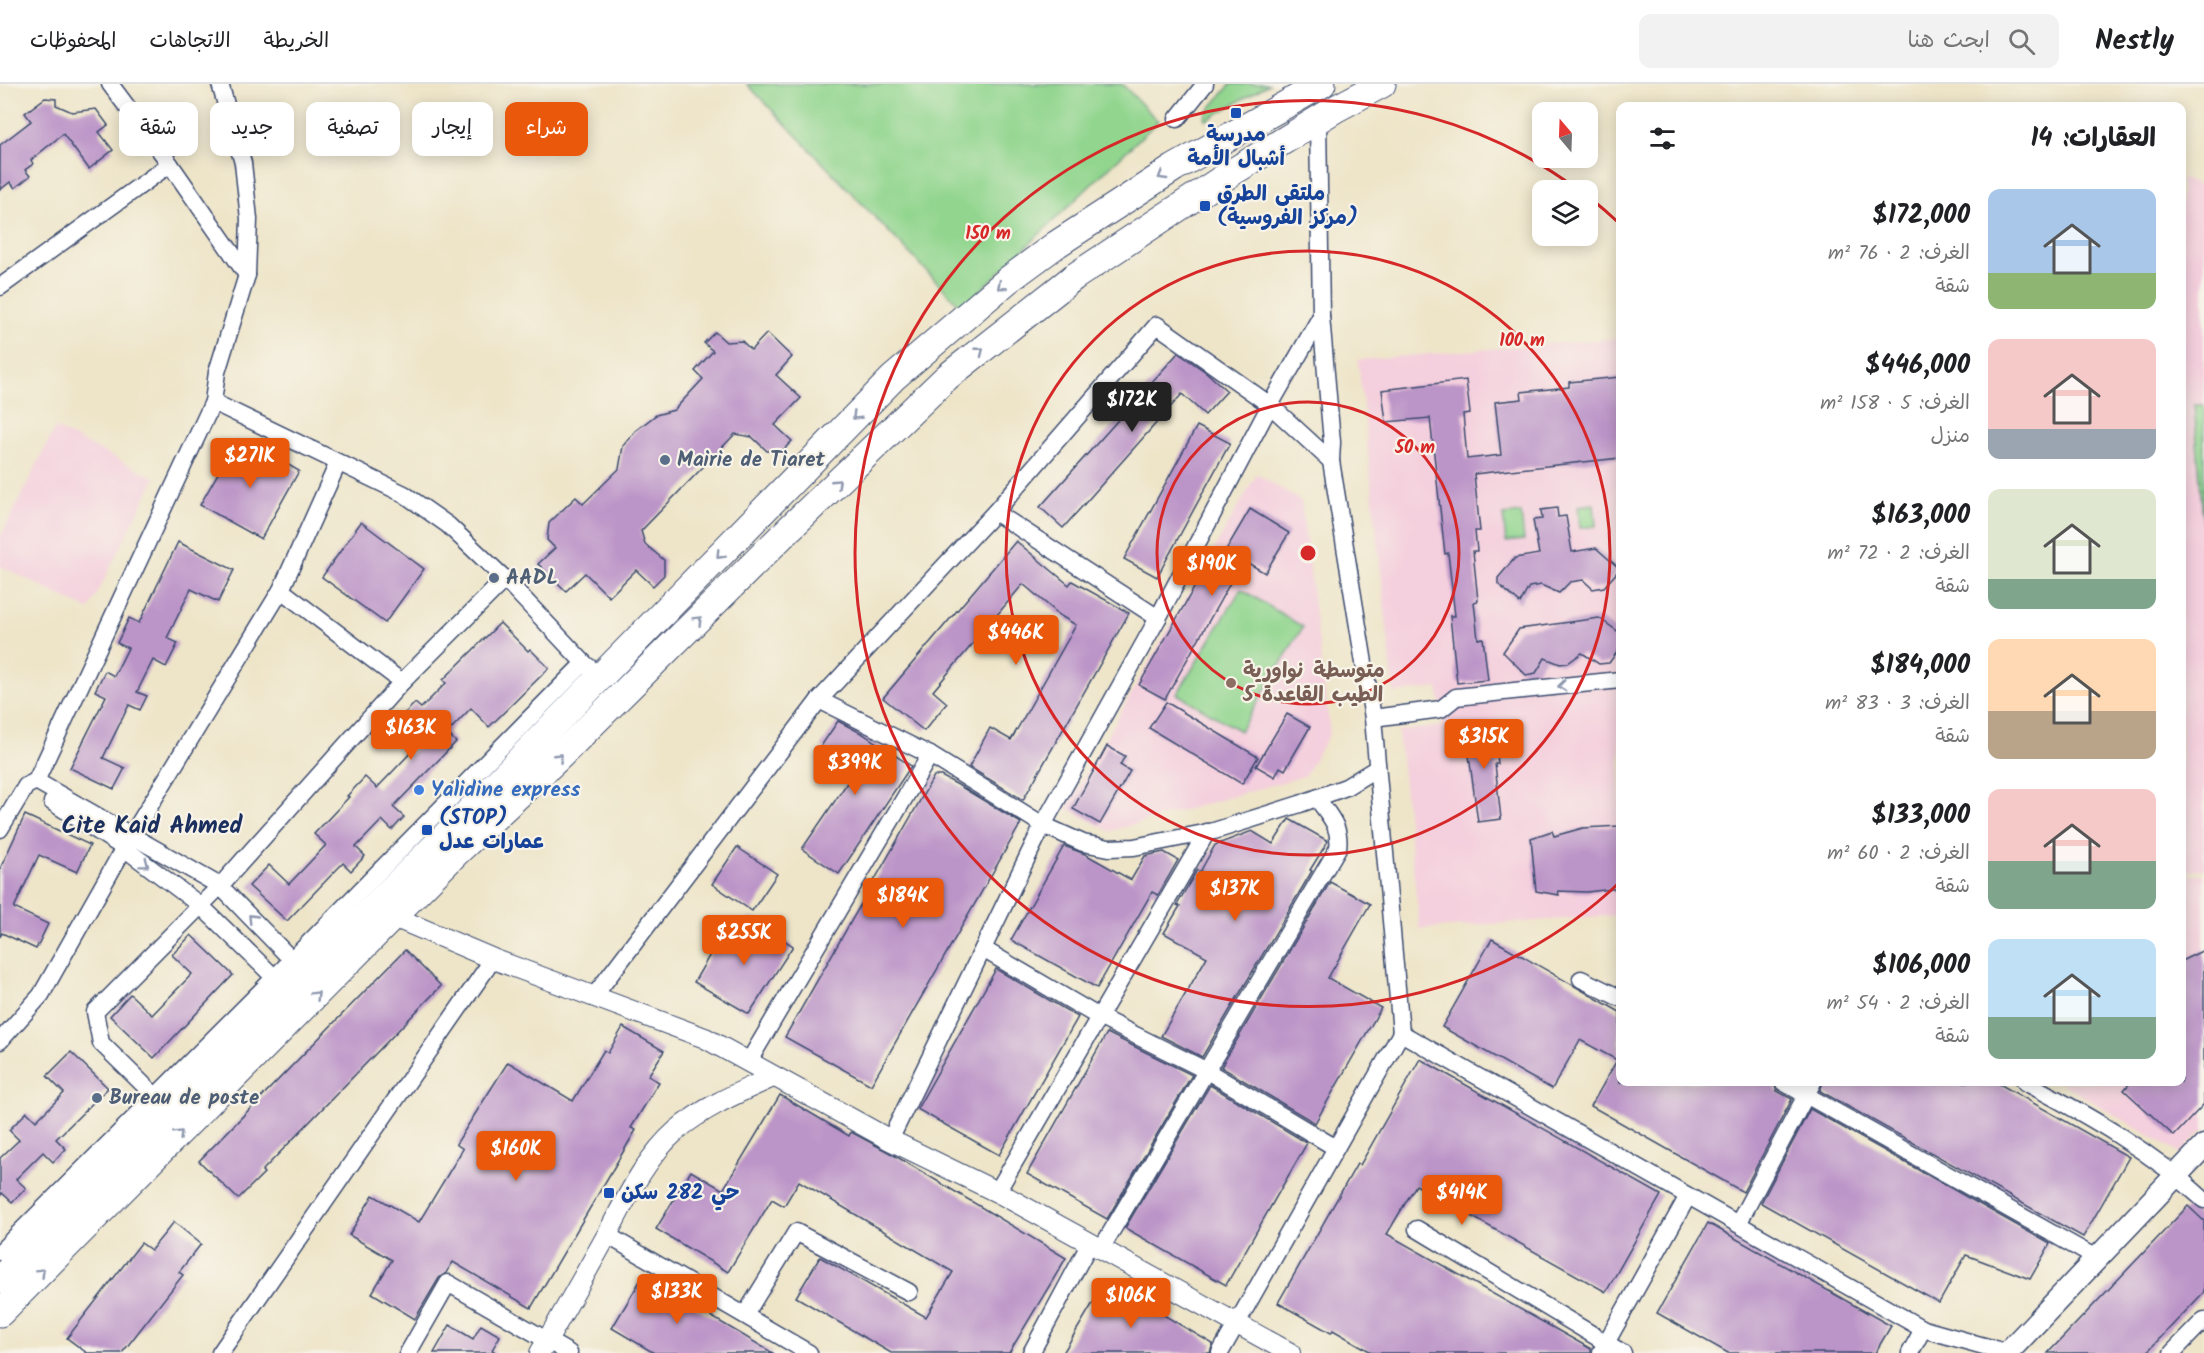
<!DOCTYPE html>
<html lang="ar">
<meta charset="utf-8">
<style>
body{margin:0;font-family:Kalam,"Playpen Sans Arabic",sans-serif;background:#f2f2f2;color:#202124;direction:rtl;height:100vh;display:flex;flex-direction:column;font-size:22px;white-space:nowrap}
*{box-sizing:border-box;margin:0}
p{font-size:20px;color:#757577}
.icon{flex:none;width:33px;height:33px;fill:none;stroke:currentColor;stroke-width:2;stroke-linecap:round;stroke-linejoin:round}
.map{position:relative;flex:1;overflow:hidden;direction:ltr}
.drawer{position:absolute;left:1616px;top:18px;width:570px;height:984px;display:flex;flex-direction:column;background:#fff;border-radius:12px;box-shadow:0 3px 15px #0003;direction:rtl}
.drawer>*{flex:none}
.hud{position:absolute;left:18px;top:18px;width:570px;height:54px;direction:rtl;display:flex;gap:12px}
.needle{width:39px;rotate:341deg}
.tools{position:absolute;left:1532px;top:18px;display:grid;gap:12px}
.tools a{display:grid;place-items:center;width:66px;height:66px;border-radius:12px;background:#fff;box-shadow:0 3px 15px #0003;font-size:30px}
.price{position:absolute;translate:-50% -51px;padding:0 14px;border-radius:6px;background:#ea580c;color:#fff;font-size:20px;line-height:39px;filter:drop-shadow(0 2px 3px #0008)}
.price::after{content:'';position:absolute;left:50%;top:36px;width:18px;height:14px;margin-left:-9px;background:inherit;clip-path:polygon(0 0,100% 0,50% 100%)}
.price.on{background:#222;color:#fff}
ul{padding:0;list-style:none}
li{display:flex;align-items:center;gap:18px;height:150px;padding:0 30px}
li span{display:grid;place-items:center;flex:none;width:168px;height:120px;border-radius:12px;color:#555}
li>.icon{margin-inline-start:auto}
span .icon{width:72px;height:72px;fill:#fffc;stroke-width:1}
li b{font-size:26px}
h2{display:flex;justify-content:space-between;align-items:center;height:72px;padding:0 30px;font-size:26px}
.pill{padding:0 21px;border-radius:12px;background:#fff;box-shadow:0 3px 15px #0003;font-size:21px;line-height:54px}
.pill.on{background:#ea580c;color:#fff}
header{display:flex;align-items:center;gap:36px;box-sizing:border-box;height:84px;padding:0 30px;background:#fff;border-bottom:2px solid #e0e0e0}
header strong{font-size:28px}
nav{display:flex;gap:33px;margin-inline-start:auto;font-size:21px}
.search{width:420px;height:54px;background:#f2f2f2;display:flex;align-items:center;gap:15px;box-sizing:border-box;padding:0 21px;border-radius:12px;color:#757577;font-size:22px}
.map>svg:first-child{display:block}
.built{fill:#f4cfdd}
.green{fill:#91d58e;stroke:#568276;stroke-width:1.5}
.building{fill:#bc95c8}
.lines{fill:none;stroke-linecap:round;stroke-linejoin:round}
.minor-casing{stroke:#3b4a6e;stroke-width:19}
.tertiary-casing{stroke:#3b4a6e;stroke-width:22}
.secondary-casing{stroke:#3b4a6e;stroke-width:25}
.trunk-casing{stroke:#3b4a6e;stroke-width:29}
.minor{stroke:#fff;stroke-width:16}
.tertiary{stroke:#fff;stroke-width:20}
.secondary{stroke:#fff;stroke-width:22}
.trunk{stroke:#fff;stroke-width:27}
.oneway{stroke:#8d97ae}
.ring{fill:none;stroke:#d62828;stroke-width:3}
.transit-dot{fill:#1a4fb4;stroke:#f7f3e8;stroke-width:2}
.service-dot{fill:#5c6f8a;stroke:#f7f3e8;stroke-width:2}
.education-dot{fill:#8d6e63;stroke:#f7f3e8;stroke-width:2}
.shop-dot{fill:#3f7fe0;stroke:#f7f3e8;stroke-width:2}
.labels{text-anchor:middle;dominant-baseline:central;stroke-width:4.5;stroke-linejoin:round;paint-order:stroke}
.transit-label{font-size:21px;font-weight:bold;fill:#164399;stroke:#f7f3e8;text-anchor:start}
.service-label{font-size:21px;font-weight:bold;fill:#4e5e75;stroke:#f7f3e8;text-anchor:start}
.education-label{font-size:21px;font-weight:bold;fill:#785e54;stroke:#f7f3e8;text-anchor:start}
.shop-label{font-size:21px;font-weight:bold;fill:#366cbe;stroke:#f7f3e8;text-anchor:start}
.quarter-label{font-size:24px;font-weight:bold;fill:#1b2f5e;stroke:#f7f3e8}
.centre{fill:#d62828;stroke:#f7f3e8;stroke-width:3}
.ring-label{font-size:18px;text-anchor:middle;font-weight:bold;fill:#d62828;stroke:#f7f3e8;stroke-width:4.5;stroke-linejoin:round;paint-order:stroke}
</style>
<header>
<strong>Nestly</strong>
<div class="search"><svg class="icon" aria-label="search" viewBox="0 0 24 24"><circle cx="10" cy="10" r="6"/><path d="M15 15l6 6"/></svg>ابحث هنا</div>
<nav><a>الخريطة</a><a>الاتجاهات</a><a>المحفوظات</a></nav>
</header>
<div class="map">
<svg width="2204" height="1269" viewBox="0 0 2204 1269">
<rect width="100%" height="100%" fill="#f7f3e8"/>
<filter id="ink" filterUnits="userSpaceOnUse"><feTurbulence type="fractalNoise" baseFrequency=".0167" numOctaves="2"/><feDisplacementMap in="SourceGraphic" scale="12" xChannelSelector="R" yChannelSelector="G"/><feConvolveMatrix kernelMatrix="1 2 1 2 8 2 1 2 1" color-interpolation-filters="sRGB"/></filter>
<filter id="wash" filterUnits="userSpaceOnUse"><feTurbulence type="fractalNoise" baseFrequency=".008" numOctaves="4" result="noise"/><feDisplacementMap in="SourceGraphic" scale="24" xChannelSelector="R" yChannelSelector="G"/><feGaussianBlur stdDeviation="1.35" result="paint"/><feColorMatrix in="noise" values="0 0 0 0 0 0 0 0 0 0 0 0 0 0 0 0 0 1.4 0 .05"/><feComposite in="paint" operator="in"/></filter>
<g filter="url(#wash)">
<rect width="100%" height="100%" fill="#eee5c9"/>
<!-- built -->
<g class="built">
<path d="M2181,94L2204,104V785L2181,788Z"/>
<path d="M1620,254V831L1420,845L1398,647L1442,642L1441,625L1438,604L1394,609L1358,276Z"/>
<path d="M55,344L155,394L89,526L0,482V454Z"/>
<path d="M1257,390L1301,417L1330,649L1304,692L1110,747L1066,724Z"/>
<path d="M2204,790V1045L2180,1070L2060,998H2181V792Z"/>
</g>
<!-- green -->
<g class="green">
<path d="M747,0H1122L1158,37L962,224Z"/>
<path d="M1231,0H1269L1207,36L1205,35L1206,29Z"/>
<path d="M2194,321H2204V448Z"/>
<path d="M1594,420L1596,442L1580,444L1578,422Z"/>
<path d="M1521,429L1524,456L1506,458L1503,431Z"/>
<path d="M1241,505L1303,543L1240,647L1177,610Z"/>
</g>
<g id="blocks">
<!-- building -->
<g class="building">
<path d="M45,14L56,15V21L72,28L96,25L108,41L99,48L113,66L89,85L63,50L31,76L33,80L25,86L30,92L15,104L10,98L0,106V61L31,37L25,29Z"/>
<path d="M715,248L726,258L742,257L751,266L767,249L792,273L776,291L801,314L775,341L792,357L783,366L767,367L752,353L735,350L641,447L645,460L664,476V491L653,502L636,486L609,513L585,489L566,507L538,480L555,464L547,456L549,439L576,413L583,420L619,385L623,362L635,347L656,331L674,326L703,295L695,287L713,267L704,259Z"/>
<path d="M1178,269L1206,288L1227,307L1205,331L1182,310L1063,444L1040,423Z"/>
<path d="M1620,293V374L1474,390L1480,447H1475L1477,467H1473L1478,517L1474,518L1478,555L1483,554L1488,596L1457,599L1450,532H1455L1448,469L1445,470L1430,334L1386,338L1382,306L1466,296L1470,329L1463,330L1467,375L1501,371L1495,318L1522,315L1521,308L1569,303V298Z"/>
<path d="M1197,342L1230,359L1157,493L1124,475Z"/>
<path d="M237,356L273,376L275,373L299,387L261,455L200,421Z"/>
<path d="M1557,424L1558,433L1566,432L1572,468L1596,464L1620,485L1604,503L1593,505L1583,496L1570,498L1559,509L1541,501L1529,503L1520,519L1498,500V494L1515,474L1539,470L1533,436L1542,435L1541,426Z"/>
<path d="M1250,425L1289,449L1265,489L1243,476L1165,615L1139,601L1215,467L1223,471Z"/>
<path d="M361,438L424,485L385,539L322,493Z"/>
<path d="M1016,457L1069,501L1072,497L1129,529L1023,716L969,683L990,644L1011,656L1076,541L1054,528L1055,527L1023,500L933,607L947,619L924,647L883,614Z"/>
<path d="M178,458L234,486L218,518L191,505L167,554L178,559L166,583L153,576L137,608L147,612L140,626L129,621L103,674L125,684L114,705L70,684L106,612L95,607L105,587L114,592L128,564L117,559L129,534L139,539Z"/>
<path d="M1599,534L1620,549V564L1609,579L1599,580L1582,569L1568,579L1560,580L1545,574L1536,589L1526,591L1503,568L1519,545Z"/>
<path d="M500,539L528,567L530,565L549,584L489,643L471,624L447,649L456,658L393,723L404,733L392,746L382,736L356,763L365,772L351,787L343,779L287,837L249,802L269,781L289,800L326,761L314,750L349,713L347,712L365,693L377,704L417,662L394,640L415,619L421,624L446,599L443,596Z"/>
<path d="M1166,618L1258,673L1242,700L1149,644Z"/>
<path d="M1287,630L1310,643L1285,686L1280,683L1275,693L1256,682Z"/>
<path d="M838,637L863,650L911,682L839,790L802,765L856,686L821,662Z"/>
<path d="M1494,639L1498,680H1495L1501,735L1478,738L1465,642Z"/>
<path d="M1107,662L1125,672L1120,681L1130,687L1100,740L1073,725Z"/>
<path d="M934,692H941L958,701L1021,739L871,1001L785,953Z"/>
<path d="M25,731L90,761L77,788L39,771L14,824L48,840L36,865L2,849L0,853V785Z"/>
<path d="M1289,735L1328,757L1310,786L1312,787L1202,973L1161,952L1207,873L1164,849L1180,822L1177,821L1197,786L1200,788L1215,761L1252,747L1273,760Z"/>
<path d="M1620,742V804L1587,808L1558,807L1559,811L1536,807L1531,754L1552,747L1554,752L1583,744Z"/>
<path d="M1064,762L1085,770L1131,796L1145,772L1164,768L1178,776L1158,811L1152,808L1097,904L1011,856Z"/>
<path d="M737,763L777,790L752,827L712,800Z"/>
<path d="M1330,798L1370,820L1328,894L1381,924L1315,1039L1221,983Z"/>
<path d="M751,834L793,862L749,930L694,898L719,855L732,863Z"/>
<path d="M191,851L233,891L154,974L110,932L130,910L152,931L192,890L172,871Z"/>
<path d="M1492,855L1620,928V998H1773L1777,1007L1792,1015L1743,1108L1591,1022L1617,976L1580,956L1552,1005L1442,943Z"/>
<path d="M405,866L441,902L262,1087L264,1089L238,1115L199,1077Z"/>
<path d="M2204,866V1020L2174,1052L2124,1006L2131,998H2181V877Z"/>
<path d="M996,885L1078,933L999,1071L917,1025Z"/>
<path d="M623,943L664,967L648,992L659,998L631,1044L636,1046L531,1224L453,1178L446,1189L439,1194L415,1235L372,1209L392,1176L349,1151L373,1111L419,1138L463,1065L456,1060L508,978L573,1017L604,966L608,969Z"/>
<path d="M1107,949L1192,991L1107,1135L1027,1090Z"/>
<path d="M71,968L108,1004L56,1055L66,1065L53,1078L43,1068L16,1095L26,1104L12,1118L2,1109L0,1112V1074L19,1056L9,1046L27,1028L36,1037L64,1009L47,992Z"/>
<path d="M1420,975L1661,1111L1606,1208L1416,1101L1387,1150L1591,1265V1269H1373L1333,1246L1331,1249L1278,1219L1357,1080L1360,1081Z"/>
<path d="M1823,998H1996L2129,1073L2083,1153L1820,1007Z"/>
<path d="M1210,1001L1307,1059L1226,1201L1125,1144Z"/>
<path d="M780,1011L849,1052L851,1048L892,1070L1066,1174L1009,1269H891L796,1213L820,1173L926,1233L953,1188L799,1097L784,1122L772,1115L728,1188L656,1145L691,1087L723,1106Z"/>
<path d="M1810,1025L2050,1160L2030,1195L1966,1171L1939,1219L1761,1119Z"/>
<path d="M2188,1122L2204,1137V1208L2146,1269H2048Z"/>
<path d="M174,1138L201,1160L179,1188L183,1191L122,1269H87L67,1254L141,1159L151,1166Z"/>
<path d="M1708,1139L1891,1242L1875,1269H1728L1657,1229Z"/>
<path d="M643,1192L773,1269H654L612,1244Z"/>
<path d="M1106,1197L1213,1260L1210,1269H1063Z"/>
<path d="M450,1241L473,1255L481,1241L500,1252L492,1266L497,1269H434Z"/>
</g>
</g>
</g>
<g filter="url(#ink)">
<use href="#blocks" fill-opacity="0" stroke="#3b4a6e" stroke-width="1.5"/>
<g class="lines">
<!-- minor casing -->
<g class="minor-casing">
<g id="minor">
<path d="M110,0L170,80L247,191"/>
<path d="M1177,35L1205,0"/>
<path d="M1318,37L1321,232L1332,358L1331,377L1373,634L1401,949L1923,1245L2009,1269"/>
<path d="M0,203L170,80"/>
<path d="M213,318L217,288L247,191L249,135L243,79L220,0"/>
<path d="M995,428L1158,534"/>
<path d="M281,506L402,598"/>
<path d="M819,616L930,671L1043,741L1083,759L1109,764L1134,763L1214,747L1300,720L1346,703L1377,684"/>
<path d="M1373,634L1441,625L1456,613L1620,596"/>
<path d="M36,697L220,802L292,876"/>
<path d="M52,718L124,764L201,822L275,894"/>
<path d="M0,745L26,702L36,697L213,318L404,410L448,441L505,495L584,579L601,593"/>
<path d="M983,865L1099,933L1207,987L1336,1064"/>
<path d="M1581,895L1620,914"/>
<path d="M594,912L819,616L995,428L1157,241L1270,321L1331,377"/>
<path d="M0,957L41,911L124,764L281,506L338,379"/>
<path d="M749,977L930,671"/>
<path d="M1783,998L2096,1174"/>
<path d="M2025,998C2089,1032 2151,1067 2204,1116"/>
<path d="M156,1013L101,959L95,928L220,802L402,598L505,495"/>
<path d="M890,1056L1043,741L1158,534L1270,321L1321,232"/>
<path d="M997,1108L1207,748"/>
<path d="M1738,1140L1813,998"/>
<path d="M1417,1145L1623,1269"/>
<path d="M607,1151L809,1269"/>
<path d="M1101,1165L1338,764C1341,742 1329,732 1317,714"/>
<path d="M0,1168L292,876L584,579"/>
<path d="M745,1231L796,1148L909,1208"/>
<path d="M1601,1268L1688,1112"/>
<path d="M220,1269L493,875"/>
<path d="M408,1269L448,1199L569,1269"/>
<path d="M1031,1269L1090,1159"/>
<path d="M1220,1269L1401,949"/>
<path d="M1910,1269L1923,1245"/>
<path d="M2172,1269L2204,1236"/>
</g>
</g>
<!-- tertiary casing -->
<g class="tertiary-casing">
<g id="tertiary">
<path d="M394,833L493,875L705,954L890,1056L1001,1110L1290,1269"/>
<path d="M540,1269C563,1229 586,1189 608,1149C627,1113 646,1073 677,1046C706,1022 740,1008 773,993"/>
</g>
</g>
<!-- secondary casing -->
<g class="secondary-casing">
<path id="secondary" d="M2007,1269L2204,1062"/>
</g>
<!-- trunk casing -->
<g class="trunk-casing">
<g id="trunk">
<path d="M0,1195L440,757L893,294L1008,196L1057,160L1174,84L1322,0"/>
<path d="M0,1229L455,770L559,673L790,444L947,293L1074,193L1231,89L1337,24L1382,0"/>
</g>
</g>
<!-- minor -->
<use href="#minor" class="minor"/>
<!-- tertiary -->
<use href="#tertiary" class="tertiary"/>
<!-- secondary -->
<use href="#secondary" class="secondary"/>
<!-- trunk -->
<use href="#trunk" class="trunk"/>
</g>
<!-- one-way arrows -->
<defs><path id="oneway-chevron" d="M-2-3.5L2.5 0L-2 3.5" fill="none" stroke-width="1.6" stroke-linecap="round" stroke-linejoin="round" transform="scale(1.5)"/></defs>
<g class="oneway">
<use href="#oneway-chevron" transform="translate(1162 92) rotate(149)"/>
<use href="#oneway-chevron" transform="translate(1001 202) rotate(140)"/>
<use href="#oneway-chevron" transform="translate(980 267) rotate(-38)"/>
<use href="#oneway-chevron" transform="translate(856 332) rotate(135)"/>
<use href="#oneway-chevron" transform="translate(837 399) rotate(-44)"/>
<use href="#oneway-chevron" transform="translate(720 471) rotate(134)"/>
<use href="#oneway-chevron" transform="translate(698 536) rotate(-45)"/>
<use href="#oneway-chevron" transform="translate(1562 602) rotate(174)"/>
<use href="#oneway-chevron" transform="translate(559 673) rotate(-44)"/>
<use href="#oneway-chevron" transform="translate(145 780) rotate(37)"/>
<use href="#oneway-chevron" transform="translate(252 834) rotate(-134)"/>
<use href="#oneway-chevron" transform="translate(316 911) rotate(-45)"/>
<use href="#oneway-chevron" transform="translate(179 1050) rotate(-45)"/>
<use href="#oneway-chevron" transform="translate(41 1188) rotate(-45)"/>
</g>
</g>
<!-- distance rings -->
<g class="ring">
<circle cx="1308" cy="469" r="151"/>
<circle cx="1308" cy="469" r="302"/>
<path d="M1620 798A453 453 0 1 1 1577 105M1590 114A453 453 0 0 1 1620 140"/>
</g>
<!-- markers -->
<g class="transit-dot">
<rect x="1230" y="23" width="12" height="12" rx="3"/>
<rect x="1199" y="116" width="12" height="12" rx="3"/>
<rect x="421" y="740" width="12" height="12" rx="3"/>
<rect x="603" y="1103" width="12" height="12" rx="3"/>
</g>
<g class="service-dot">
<circle cx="665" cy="376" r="6"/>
<circle cx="494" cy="494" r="6"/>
<circle cx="97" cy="1014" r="6"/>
</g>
<circle class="education-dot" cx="1231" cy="599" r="6"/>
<circle class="shop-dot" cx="419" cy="706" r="6"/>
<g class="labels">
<!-- transit labels -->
<g class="transit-label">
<text x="1236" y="51" text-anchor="middle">مدرسة<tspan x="1236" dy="24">أشبال الأمة</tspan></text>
<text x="1217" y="110">ملتقى الطرق<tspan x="1217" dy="24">(مركز الفروسية)</tspan></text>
<text x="439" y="734">(STOP)<tspan x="439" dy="24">عمارات عدل</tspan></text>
<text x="621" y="1109">حي 282 سكن</text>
</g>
<!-- service labels -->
<g class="service-label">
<text x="677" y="376">Mairie de Tiaret</text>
<text x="506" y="494">AADL</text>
<text x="109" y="1014">Bureau de poste</text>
</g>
<!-- education labels -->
<g class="education-label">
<text x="1243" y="587">متوسطة نواورية<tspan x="1243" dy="24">الطيب القاعدة 5</tspan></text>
</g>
<!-- shop labels -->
<g class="shop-label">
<text x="431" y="706">Yalidine express</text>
</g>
<!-- quarter labels -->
<g class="quarter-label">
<text x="152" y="742">Cite Kaid Ahmed</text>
</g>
</g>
<circle cx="1308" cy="469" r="9" class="centre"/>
<g class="ring-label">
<text x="988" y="155">150 m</text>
<text x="1522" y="262">100 m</text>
<text x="1415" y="369">50 m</text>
</g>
</svg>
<div class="tools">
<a><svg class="needle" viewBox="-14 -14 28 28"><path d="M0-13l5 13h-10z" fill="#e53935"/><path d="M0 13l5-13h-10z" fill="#757577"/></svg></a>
<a><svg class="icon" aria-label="layers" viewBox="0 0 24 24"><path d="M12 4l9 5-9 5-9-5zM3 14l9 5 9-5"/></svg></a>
</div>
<b class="price on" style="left:1132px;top:349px">$172K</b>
<b class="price" style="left:250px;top:405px">$271K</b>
<b class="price" style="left:1212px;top:513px">$190K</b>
<b class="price" style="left:1016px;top:582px">$446K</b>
<b class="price" style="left:411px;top:677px">$163K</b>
<b class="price" style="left:1484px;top:686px">$315K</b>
<b class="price" style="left:855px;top:712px">$399K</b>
<b class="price" style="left:1235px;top:838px">$137K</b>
<b class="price" style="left:903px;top:845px">$184K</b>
<b class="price" style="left:744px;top:882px">$255K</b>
<b class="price" style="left:516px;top:1098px">$160K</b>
<b class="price" style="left:1462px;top:1142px">$414K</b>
<b class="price" style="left:677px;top:1241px">$133K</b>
<b class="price" style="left:1131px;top:1245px">$106K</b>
<div class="hud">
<a class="pill on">شراء</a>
<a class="pill">إيجار</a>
<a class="pill">تصفية</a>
<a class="pill">جديد</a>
<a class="pill">شقة</a>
</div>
<section class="drawer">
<h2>العقارات: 14<svg class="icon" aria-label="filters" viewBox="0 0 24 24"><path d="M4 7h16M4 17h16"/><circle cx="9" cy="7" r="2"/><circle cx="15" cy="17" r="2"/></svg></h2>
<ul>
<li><span style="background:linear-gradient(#a9c7e8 70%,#8fb573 0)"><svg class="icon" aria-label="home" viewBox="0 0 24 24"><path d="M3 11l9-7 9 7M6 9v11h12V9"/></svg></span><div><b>$172,000</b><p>الغرف: 2 · 76 m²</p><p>شقة</p></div></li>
<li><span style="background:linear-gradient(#f6c9c9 75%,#9aa5b1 0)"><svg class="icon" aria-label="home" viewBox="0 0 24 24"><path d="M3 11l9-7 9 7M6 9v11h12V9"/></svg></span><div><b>$446,000</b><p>الغرف: 5 · 158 m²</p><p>منزل</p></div></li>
<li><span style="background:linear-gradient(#dfe7d0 75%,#7fa58c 0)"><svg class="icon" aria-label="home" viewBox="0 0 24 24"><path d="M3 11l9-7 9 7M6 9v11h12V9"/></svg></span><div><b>$163,000</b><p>الغرف: 2 · 72 m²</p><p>شقة</p></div></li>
<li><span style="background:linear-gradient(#ffd9b3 60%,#b9a48a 0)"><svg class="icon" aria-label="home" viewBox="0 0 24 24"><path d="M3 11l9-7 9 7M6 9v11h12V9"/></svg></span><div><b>$184,000</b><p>الغرف: 3 · 83 m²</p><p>شقة</p></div></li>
<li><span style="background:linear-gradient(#f6c9c9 60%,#7fa58c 0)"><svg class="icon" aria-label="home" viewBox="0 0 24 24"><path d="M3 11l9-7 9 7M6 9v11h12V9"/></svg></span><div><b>$133,000</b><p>الغرف: 2 · 60 m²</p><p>شقة</p></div></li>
<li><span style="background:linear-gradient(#bfe0f5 65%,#7fa58c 0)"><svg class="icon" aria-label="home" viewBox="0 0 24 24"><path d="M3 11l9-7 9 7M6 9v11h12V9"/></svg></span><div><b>$106,000</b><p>الغرف: 2 · 54 m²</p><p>شقة</p></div></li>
</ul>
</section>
</div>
